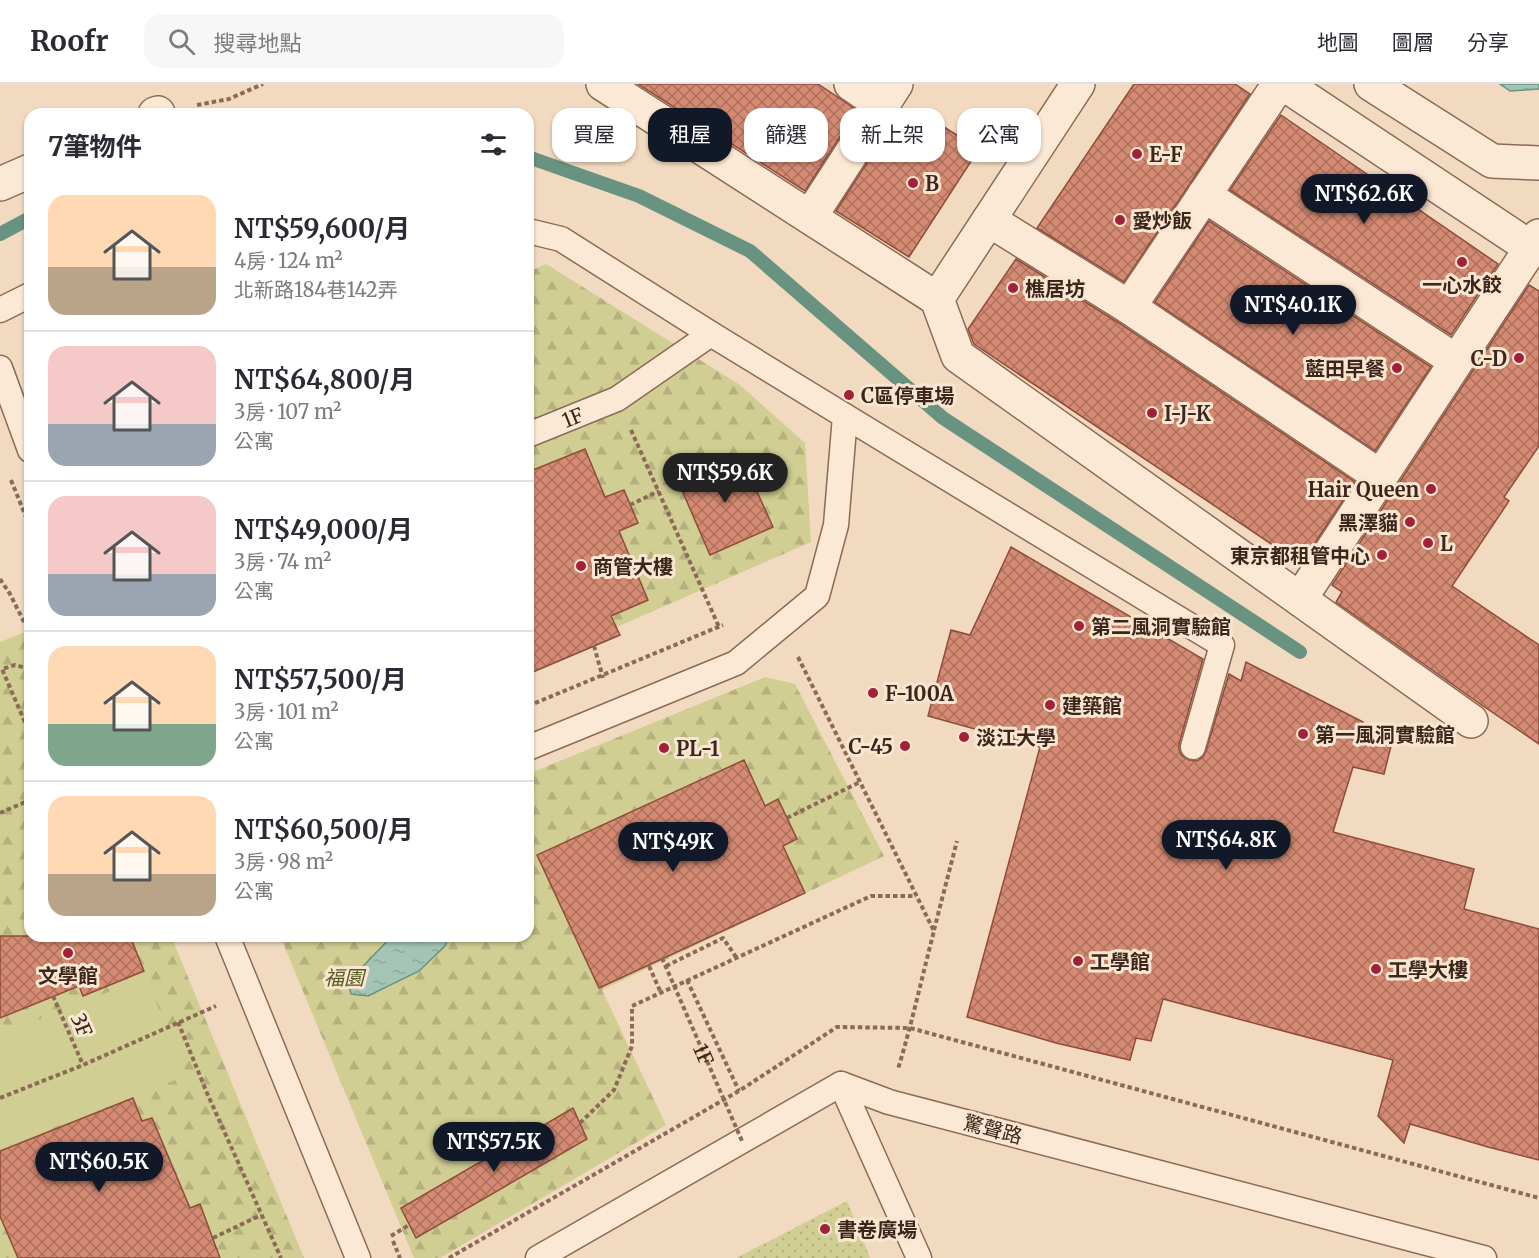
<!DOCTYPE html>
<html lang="zh-TW">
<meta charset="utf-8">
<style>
body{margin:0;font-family:Merriweather,"Noto Sans TC",serif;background:#f7f7f7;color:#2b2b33;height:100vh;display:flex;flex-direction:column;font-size:22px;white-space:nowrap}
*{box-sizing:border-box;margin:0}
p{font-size:20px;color:#7c7c81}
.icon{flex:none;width:33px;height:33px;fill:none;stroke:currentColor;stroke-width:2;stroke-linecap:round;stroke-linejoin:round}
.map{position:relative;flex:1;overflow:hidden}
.sheet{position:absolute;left:24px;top:24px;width:510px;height:834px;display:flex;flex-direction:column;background:#fff;border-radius:18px;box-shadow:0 2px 4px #0004}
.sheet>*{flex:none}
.top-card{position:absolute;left:552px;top:24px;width:570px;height:54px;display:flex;gap:12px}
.price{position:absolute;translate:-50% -51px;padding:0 14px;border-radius:21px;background:#111827;color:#fff;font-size:20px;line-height:39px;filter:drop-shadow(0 2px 3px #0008)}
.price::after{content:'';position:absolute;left:50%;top:36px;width:18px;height:14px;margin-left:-9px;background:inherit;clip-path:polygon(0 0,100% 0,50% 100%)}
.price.on{background:#222;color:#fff}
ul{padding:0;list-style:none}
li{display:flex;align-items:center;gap:18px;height:150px;padding:0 24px}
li+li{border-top:2px solid #e1e1e2}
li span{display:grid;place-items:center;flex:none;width:168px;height:120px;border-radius:18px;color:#555}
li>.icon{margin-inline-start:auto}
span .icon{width:72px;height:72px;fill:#fffc;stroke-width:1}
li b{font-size:26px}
h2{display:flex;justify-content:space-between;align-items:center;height:72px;padding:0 24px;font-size:26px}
.chip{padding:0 21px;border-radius:18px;background:#fff;box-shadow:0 2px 4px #0004;font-size:21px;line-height:54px}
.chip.on{background:#111827;color:#fff}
header{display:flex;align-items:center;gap:36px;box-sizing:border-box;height:84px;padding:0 30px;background:#fff;border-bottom:2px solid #e1e1e2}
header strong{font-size:28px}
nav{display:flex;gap:33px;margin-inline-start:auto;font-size:21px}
.search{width:420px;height:54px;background:#f7f7f7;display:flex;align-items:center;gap:15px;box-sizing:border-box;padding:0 21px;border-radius:18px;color:#7c7c81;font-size:22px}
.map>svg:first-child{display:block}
.grass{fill:url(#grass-dots)}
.forest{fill:url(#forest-firs)}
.park{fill:#d1ce93}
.water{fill:url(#water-ripples);stroke:#699381;stroke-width:1.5}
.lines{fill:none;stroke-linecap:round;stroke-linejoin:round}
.stream{stroke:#699381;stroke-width:14}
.building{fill:url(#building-cross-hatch);stroke:#8f4c3a;stroke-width:1.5}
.lane-casing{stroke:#8d6a56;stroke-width:27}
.street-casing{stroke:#8d6a56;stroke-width:36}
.path{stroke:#8d6a56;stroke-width:4;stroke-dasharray:4.5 3;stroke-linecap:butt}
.lane{stroke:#fce9d5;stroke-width:24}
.street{stroke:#fce9d5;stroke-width:33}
.path-bridge{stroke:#8d6a56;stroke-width:4;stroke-dasharray:4.5 3;stroke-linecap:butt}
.poi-dot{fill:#a22038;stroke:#f9e6d1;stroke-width:2}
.labels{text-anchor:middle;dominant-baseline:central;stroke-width:6;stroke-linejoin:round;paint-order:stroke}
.poi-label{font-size:20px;font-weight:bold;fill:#3c261c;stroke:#f9e6d1;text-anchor:start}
.street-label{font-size:20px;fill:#3c261c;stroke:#f9e6d1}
.park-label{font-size:20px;font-style:italic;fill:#565a21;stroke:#f9e6d1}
</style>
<header>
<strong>Roofr</strong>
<div class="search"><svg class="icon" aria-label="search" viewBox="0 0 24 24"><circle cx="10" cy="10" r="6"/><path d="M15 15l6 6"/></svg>搜尋地點</div>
<nav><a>地圖</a><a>圖層</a><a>分享</a></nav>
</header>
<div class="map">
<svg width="1539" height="1174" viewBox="0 0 1539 1174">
<defs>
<pattern id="grass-dots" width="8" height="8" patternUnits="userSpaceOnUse" patternTransform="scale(1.5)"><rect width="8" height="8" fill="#d1ce93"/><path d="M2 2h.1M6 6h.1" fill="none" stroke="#b4b17e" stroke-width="1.8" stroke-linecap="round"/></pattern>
<pattern id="forest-firs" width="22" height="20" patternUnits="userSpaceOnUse" patternTransform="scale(1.5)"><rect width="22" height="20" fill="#d1ce93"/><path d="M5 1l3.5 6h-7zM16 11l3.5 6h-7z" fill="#b4b17e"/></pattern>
<pattern id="water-ripples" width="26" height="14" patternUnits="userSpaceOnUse" patternTransform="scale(1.5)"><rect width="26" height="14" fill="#a4c4b5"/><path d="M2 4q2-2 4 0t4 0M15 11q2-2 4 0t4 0" fill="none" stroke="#8ea89b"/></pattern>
<pattern id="building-cross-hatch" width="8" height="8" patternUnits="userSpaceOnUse" patternTransform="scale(1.5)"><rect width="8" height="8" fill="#d48a73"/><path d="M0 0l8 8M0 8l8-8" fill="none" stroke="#ad715e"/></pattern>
</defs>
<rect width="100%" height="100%" fill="#f2dac0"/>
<!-- grass -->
<path class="grass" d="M847,1117L870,1174H736Z"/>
<!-- forest -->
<g class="forest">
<path d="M546,180L740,301L805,359L811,458L528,582V188Z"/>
<path d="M30,546V852H171L304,1174H0V558Z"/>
<path d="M765,593L795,600L884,772L602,906L666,1041L440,1174H414L280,852H528V690Z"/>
</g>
<!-- park -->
<path class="park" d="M146,893L186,992L0,1064V951Z"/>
<!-- water -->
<g class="water">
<path d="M1500,0H1539V5L1510,7Z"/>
<path d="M392,852H449L445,862L419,887L368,912L351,910L348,898Z"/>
</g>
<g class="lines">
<!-- stream -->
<g class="stream">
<path d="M528,73L639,112L750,167L943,334L1300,568"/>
<path d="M0,150L30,134"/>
</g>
</g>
<!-- building -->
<g class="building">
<path d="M638,0H818L857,26L805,107Z"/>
<path d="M1134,0H1235L1250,10L1124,198L1037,144Z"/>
<path d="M917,26L979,65L909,173L836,127L888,46L899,53Z"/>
<path d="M1281,31L1498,180L1451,251L1230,106Z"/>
<path d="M1209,137L1431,283L1375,367L1155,218Z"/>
<path d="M1016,175L1119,239L1355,398L1301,480L974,260L968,245Z"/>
<path d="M1529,201L1539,207V362L1504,413L1509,417L1452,502L1539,561V660L1483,622L1336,518L1342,508L1332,501Z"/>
<path d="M585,365L605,413L624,406L638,439L619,447L648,516L611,532L620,551L528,590V388Z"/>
<path d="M740,370L773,443L710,471L678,397Z"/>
<path d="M1011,463L1203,575L1179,660V666L1182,672L1189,676L1197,677L1203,673L1206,667L1229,590L1241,597L1246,578L1363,638L1362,646L1393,654L1384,690L1353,683L1333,748L1474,785L1464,825L1539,845V1076L1488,1063L1410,1040L1404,1059L1378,1032L1393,976L1163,915L1151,957L1136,954L1130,976L1056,959L967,933L1040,663L928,632L951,546L970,551Z"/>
<path d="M744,676L765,722L778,715L797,755L783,762L805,809L599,904L537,771Z"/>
<path d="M0,852H130L144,887L83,912L79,902L0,934Z"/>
<path d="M133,1014L142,1037L152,1034L190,1124L200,1120L220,1174H18L0,1132V1067Z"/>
<path d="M573,1024L587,1055L416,1154L401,1124Z"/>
</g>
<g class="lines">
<!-- lane casing -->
<g class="lane-casing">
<g id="lane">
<path d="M528,147L561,155L711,250L845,332L836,441L817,512L736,579L528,664"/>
<path d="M0,226L30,211"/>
<path d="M0,284L30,366"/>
<path d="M845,332L1222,561L1193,663"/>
<path id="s1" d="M528,351L617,315L711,250"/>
<path d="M227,852L358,1174"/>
<path d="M841,1000L919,1174"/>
<path d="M538,1174L841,1000L889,1018L1484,1174"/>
</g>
</g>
<!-- street casing -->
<g class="street-casing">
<g id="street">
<path d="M603,0L937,215L958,272L1471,637"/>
<path d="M851,0L882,21"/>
<path d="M1284,0L1531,164"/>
<path d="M1371,0L1492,77L1539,79"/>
<path d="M155,30L158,29"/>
<path d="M0,100L30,87"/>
<path d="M1204,111L1456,277"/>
<path d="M810,133L896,0"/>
<path d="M989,136L1129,223L1381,393"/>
<path d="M937,215L1078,0"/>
<path d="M1129,223L1279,0"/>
<path d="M1300,515L1539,152"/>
</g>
</g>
<!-- path -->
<g class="path">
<path d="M197,21L229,15L263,0"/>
<path d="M631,346L719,543"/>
<path d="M11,396L30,443"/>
<path d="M630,421L659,407"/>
<path d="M0,495L10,510L25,540L30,538"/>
<path d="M594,562L603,594"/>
<path d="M798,573L934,847C922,893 912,939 898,985"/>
<path d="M30,585L15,581L2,585L30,650"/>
<path d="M528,622L723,541"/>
<path d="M0,729L30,716"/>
<path d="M787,734L860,698"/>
<path d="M934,846L957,757"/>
<path d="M649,882L661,909"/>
<path d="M666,882L723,854L736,873"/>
<path d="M687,896L739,1007"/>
<path d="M53,912L83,981"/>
<path d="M178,938L207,1009L281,1174"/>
<path d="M0,1014L83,981L216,922"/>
<path d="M580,1039L614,1006L632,962V922L871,812H916"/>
<path d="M391,1152L409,1141"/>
<path d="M213,1154L261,1131"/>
<path d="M393,1157L400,1174"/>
<path d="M449,1174L739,1007L837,943L910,944L1539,1114"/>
</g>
<!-- lane -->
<use href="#lane" class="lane"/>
<!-- street -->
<use href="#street" class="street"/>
<!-- path-bridge -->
<path class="path-bridge" id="s2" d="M662,874L742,1057"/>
</g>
<!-- markers -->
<g class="poi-dot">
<circle cx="1137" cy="70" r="6"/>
<circle cx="913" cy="99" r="6"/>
<circle cx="1120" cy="136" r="6"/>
<circle cx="1462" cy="178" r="6"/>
<circle cx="1013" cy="204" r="6"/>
<circle cx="1519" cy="274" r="6"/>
<circle cx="1397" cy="284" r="6"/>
<circle cx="849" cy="311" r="6"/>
<circle cx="1152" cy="329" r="6"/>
<circle cx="1431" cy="405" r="6"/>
<circle cx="1410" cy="438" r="6"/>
<circle cx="1428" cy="459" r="6"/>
<circle cx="1382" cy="471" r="6"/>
<circle cx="581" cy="482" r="6"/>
<circle cx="1079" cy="542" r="6"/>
<circle cx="873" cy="609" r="6"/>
<circle cx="1050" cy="621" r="6"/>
<circle cx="1303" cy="650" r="6"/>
<circle cx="964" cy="653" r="6"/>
<circle cx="905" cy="662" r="6"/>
<circle cx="664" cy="664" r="6"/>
<circle cx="68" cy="869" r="6"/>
<circle cx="1078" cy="877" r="6"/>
<circle cx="1376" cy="885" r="6"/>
<circle cx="825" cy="1145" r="6"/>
</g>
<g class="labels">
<!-- poi labels -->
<g class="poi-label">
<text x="1149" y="70">E-F</text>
<text x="925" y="99">B</text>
<text x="1132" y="136">愛炒飯</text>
<text x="1462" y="200" text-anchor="middle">一心水餃</text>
<text x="1025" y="204">樵居坊</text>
<text x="1507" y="274" text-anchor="end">C-D</text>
<text x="1385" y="284" text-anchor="end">藍田早餐</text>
<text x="861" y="311">C區停車場</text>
<text x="1164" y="329">I-J-K</text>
<text x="1419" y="405" text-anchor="end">Hair Queen</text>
<text x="1398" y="438" text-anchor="end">黑澤貓</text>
<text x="1440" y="459">L</text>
<text x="1370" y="471" text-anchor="end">東京都租管中心</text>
<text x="593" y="482">商管大樓</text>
<text x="1091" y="542">第二風洞實驗館</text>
<text x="885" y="609">F-100A</text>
<text x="1062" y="621">建築館</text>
<text x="1315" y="650">第一風洞實驗館</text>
<text x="976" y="653">淡江大學</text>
<text x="893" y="662" text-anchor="end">C-45</text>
<text x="676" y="664">PL-1</text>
<text x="1090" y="877">工學館</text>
<text x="1388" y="885">工學大樓</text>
<text x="68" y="891" text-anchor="middle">文學館</text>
<text x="837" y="1145">書卷廣場</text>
</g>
<!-- street labels -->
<g class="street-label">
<text stroke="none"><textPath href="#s1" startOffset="48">1F</textPath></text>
<text transform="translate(82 941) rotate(67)">3F</text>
<text stroke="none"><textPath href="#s2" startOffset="105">1F</textPath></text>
<text transform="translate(993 1045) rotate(15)">驚聲路</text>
</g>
<!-- park labels -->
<g class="park-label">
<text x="344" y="893">福園</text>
</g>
</g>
</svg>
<b class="price" style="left:1364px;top:141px">NT$62.6K</b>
<b class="price" style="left:1293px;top:252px">NT$40.1K</b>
<b class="price on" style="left:725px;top:420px">NT$59.6K</b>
<b class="price" style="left:1226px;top:787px">NT$64.8K</b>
<b class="price" style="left:673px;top:789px">NT$49K</b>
<b class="price" style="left:494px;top:1089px">NT$57.5K</b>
<b class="price" style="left:99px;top:1109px">NT$60.5K</b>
<div class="top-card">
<a class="chip">買屋</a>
<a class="chip on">租屋</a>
<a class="chip">篩選</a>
<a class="chip">新上架</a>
<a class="chip">公寓</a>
</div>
<section class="sheet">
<h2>7筆物件<svg class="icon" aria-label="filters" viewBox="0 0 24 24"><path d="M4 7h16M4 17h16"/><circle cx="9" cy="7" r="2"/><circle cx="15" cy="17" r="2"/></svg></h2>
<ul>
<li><span style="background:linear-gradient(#ffd9b3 60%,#b9a48a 0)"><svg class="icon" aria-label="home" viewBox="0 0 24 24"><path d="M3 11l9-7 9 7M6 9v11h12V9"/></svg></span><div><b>NT$59,600/月</b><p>4房 · 124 m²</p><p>北新路184巷142弄</p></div></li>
<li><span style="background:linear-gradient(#f6c9c9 65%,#9aa5b1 0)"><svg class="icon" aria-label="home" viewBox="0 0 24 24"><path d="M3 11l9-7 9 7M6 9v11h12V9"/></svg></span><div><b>NT$64,800/月</b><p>3房 · 107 m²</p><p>公寓</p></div></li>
<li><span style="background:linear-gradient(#f6c9c9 65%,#9aa5b1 0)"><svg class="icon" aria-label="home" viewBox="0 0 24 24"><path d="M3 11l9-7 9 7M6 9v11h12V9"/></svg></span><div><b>NT$49,000/月</b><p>3房 · 74 m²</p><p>公寓</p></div></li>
<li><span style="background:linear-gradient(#ffd9b3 65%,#7fa58c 0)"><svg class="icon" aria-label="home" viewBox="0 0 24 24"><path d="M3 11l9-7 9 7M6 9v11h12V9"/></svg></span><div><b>NT$57,500/月</b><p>3房 · 101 m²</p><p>公寓</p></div></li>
<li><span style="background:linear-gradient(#ffd9b3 65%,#b9a48a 0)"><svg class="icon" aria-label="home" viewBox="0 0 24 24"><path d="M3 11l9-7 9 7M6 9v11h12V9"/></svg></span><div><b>NT$60,500/月</b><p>3房 · 98 m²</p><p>公寓</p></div></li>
</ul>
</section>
</div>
